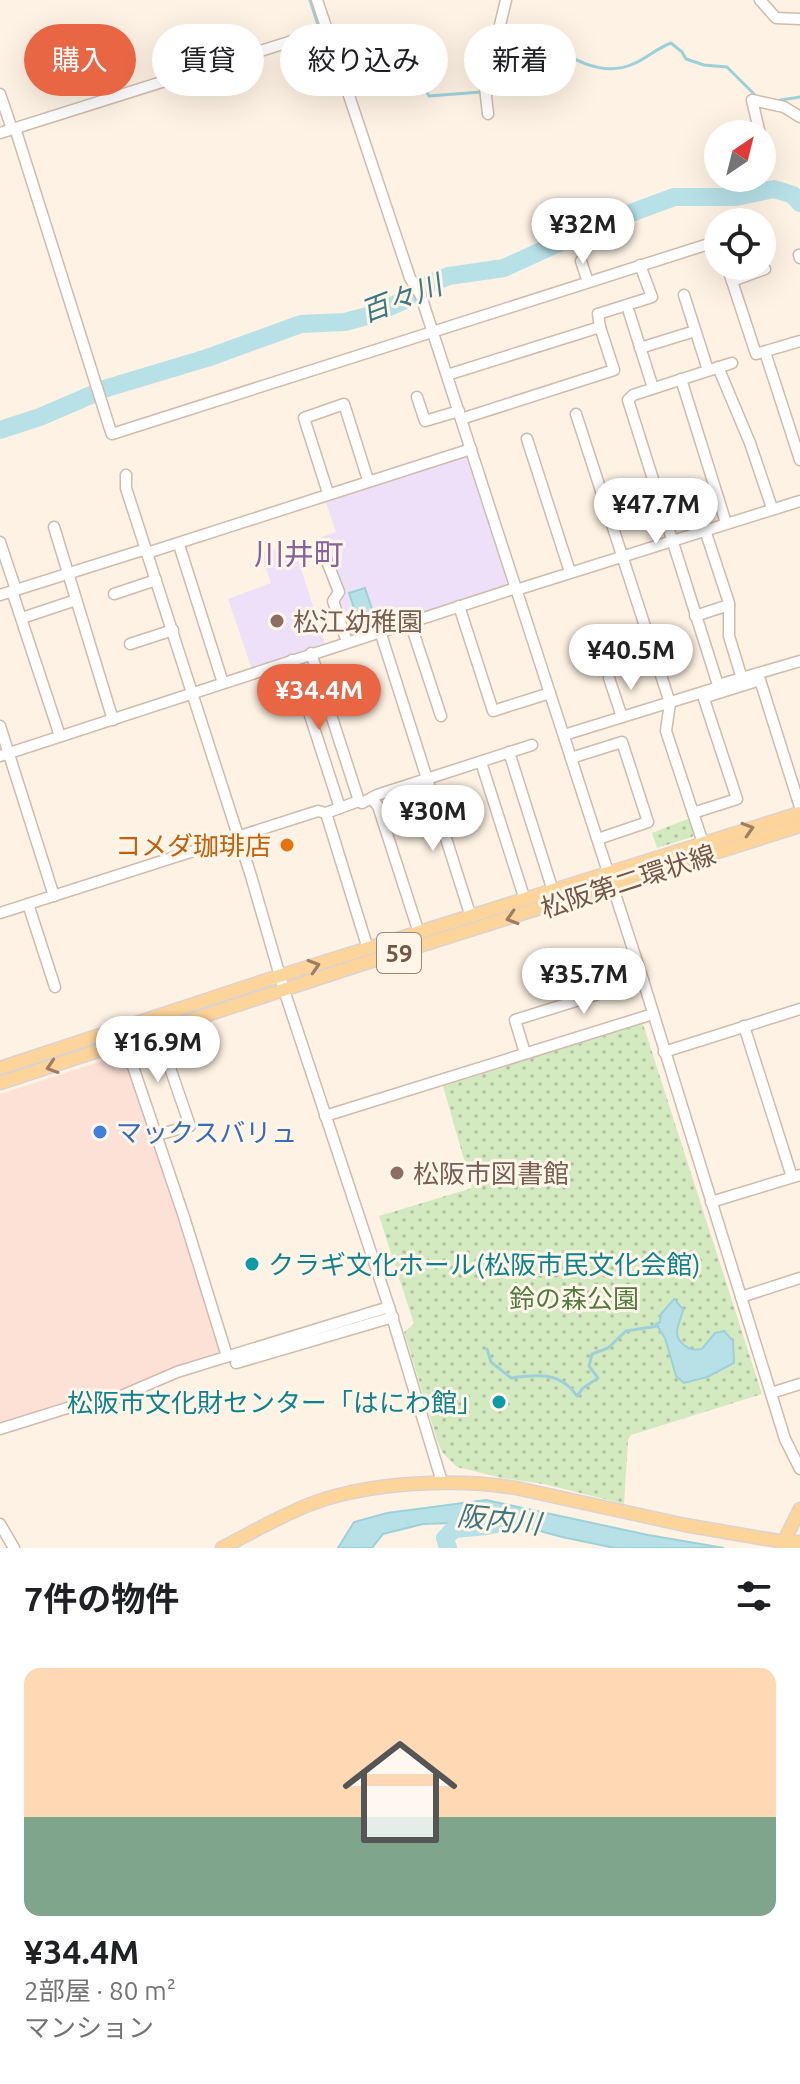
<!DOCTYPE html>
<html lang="ja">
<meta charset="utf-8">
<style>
body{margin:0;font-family:Ubuntu,"Noto Sans JP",sans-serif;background:#f6f6f6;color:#202124;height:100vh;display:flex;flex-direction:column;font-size:30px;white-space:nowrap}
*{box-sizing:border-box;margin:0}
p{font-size:26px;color:#757577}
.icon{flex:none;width:44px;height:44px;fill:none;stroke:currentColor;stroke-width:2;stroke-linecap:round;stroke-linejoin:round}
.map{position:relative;height:1548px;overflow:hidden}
.sheet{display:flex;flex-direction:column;background:#fff;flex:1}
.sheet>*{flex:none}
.hud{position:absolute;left:24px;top:24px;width:752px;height:72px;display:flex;gap:16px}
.needle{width:52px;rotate:35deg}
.buttons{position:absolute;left:704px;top:120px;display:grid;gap:16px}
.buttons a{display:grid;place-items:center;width:72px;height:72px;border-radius:50%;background:#fff;box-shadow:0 8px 32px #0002;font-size:40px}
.price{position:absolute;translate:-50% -68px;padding:0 18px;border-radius:28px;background:#fff;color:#222;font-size:26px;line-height:52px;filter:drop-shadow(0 2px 4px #0008)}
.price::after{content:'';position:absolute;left:50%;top:48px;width:24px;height:18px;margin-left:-12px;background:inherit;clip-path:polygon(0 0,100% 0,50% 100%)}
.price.selected{background:#e96645;color:#fff}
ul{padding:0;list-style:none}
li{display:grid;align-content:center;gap:16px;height:424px;padding:0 24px}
li span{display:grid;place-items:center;height:248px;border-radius:16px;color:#555}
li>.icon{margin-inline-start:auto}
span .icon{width:144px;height:144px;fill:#fffc;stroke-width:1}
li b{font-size:34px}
h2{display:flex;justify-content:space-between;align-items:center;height:96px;padding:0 24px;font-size:34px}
.tag{padding:0 28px;border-radius:36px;background:#fff;box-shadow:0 8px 32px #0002;font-size:28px;line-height:72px}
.tag.selected{background:#e96645;color:#fff}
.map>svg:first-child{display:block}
.commercial{fill:#fde1d6}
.education{fill:#efe0f9}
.park{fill:url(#park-dots)}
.water{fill:#b7e1e7;stroke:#9dd1d9;stroke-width:2}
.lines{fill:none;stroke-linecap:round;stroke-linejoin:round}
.stream{stroke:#9dd1d9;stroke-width:3}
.river{stroke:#b7e1e7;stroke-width:18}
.minor-casing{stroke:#d0bbac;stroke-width:13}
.major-casing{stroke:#dbd3cf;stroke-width:15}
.minor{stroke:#fff;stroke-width:10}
.major{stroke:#fdd59a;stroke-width:12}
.oneway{stroke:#9e7d61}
.education-dot{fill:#8d6e63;stroke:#fff6e9;stroke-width:3}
.food-dot{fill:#e8710a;stroke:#fff6e9;stroke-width:3}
.shop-dot{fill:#3f7fe0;stroke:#fff6e9;stroke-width:3}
.culture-dot{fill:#0f9aa8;stroke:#fff6e9;stroke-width:3}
.labels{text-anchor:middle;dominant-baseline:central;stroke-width:6;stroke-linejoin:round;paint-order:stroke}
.shield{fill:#fff6e9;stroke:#9e8778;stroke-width:2}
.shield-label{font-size:24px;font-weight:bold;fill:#755748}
.education-label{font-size:26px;fill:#785e54;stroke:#fff6e9;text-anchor:start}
.food-label{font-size:26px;fill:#c56008;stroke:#fff6e9;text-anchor:end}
.street-label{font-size:26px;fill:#755748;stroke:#fff6e9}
.shop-label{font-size:26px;fill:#366cbe;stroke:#fff6e9;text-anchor:start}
.culture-label{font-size:26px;fill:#0d838f;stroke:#fff6e9;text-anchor:start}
.park-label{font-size:26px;fill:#537b40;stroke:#fff6e9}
.water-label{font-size:28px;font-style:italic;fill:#3f7882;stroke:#fff6e9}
.quarter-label{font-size:30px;fill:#866499;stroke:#fff6e9}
</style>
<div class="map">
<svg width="800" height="1548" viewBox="0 0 800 1548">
<defs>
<pattern id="park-dots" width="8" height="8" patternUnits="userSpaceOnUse" patternTransform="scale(2)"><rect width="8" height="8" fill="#d3eac1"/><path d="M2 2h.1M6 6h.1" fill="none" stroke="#b0c09f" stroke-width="1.8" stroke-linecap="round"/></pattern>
</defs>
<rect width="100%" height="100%" fill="#fdf2e3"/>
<!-- commercial -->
<path class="commercial" d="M124,1054L220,1349L216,1355L146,1380L125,1390L109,1395L97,1391L0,1423V1094Z"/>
<!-- education -->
<g class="education">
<path d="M466,453L470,456L508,579L503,589L350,636L339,600L343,590L321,537L336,532L324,497Z"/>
<path d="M276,548L280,554L295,550L325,644L252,669L228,599L271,583L261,554Z"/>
</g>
<!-- park -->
<g class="park">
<path d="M690,818L695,834L692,837L657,848L652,833Z"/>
<path d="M643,1024L762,1394L631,1435L628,1440L624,1504L544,1484L502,1478L457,1467L443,1453L439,1446L404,1332L414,1324L379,1216L472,1188L443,1086Z"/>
</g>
<!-- water -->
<g class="water">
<path d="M365,588L376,621L360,626L349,593Z"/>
<path d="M674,1299L683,1309C681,1323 670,1334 684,1345C690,1350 694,1350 702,1349L715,1333L724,1331L733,1341L734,1363L707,1377L684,1383L676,1376L665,1338L656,1324L660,1322L661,1314Z"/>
<path d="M486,1500L648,1535L724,1548H615L562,1537L518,1525L482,1522L423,1524L383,1534L372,1548H338L354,1522L387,1513Z"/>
</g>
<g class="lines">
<!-- stream -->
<g class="stream">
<path d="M310,0L318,25L324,27"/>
<path d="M331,30L369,47L384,43L418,52C426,68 417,78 429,96L481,92"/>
<path d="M489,91L503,84L520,54L538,36L544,35C564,58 602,78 633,64C646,59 657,48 671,43L682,52L686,59L704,65L727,67L756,96"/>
<path d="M775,101L800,97"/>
<path d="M487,1349L491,1362L511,1378C537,1374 561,1372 577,1396L583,1388L598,1378L589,1366L592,1354L608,1348L626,1331L658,1326"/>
</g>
<!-- river -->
<g class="river">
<path d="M0,430L40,417L107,388L207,358L301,324L345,322L371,315L403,301L428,284L449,276L504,268L596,226L674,197H736L774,189L793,195L800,203"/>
<path d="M448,1548L445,1538L454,1529L487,1526L523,1518"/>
</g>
<!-- minor casing -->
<g class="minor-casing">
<g id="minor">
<path d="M317,0L410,278L421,296L643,980L785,1439L800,1469"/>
<path d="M760,0L776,18L800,19"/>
<path d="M0,94L12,129"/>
<path d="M488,114L485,87L506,0"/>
<path d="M15,128L111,432"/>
<path d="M0,133L327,30"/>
<path d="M760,134L752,100L784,107L800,117"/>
<path d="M762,141L765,153"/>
<path d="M799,255L800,258"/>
<path d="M581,261L588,282"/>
<path d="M727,266L756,354L800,341"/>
<path d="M732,281L765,269"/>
<path d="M684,295L708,370"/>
<path d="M629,312L653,388"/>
<path d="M600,327L598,314L652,297L640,265"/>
<path d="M640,348L695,331"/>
<path d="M765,352L800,460"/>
<path d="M718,367L750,443L772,508"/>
<path d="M447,375L600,327L614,370L461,419"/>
<path d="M681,379L726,523"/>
<path d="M417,397L425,421L459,411"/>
<path d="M576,414L670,703L666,731L703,843"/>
<path d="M112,434L718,241"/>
<path d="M527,439L570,572"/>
<path d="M126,475V488L251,876L284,990L389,1307L442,1482"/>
<path d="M328,493L304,418L344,404L368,480"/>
<path d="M54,527L113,720"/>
<path d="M705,530L729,603V636L743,682"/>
<path d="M0,542L16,590"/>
<path d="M180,548L223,683"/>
<path d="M147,553L471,449"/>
<path d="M326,559L339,592L333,601L347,642"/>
<path d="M516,590L800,501"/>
<path d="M12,591L60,736"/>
<path d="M114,594L156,580"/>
<path d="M0,595L146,549"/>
<path d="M459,606L493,711L550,693"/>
<path d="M695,616L729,605"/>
<path d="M22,618L76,600"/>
<path d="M410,622L441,716"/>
<path d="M380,631L471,917"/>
<path d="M130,644L173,630"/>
<path d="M311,653L359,801"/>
<path d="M292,660L340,808"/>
<path d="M609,678L622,717"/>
<path d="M718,685L628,400L633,395L732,363"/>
<path d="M709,696L760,680L800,807"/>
<path d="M0,726L54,896"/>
<path d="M564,735L716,688L718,685L800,661"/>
<path d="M509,752L553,891"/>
<path d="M0,756L516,588"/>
<path d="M571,758L622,742L648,822L598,839"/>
<path d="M481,762L525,900"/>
<path d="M372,799L378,806L419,933"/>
<path d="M326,813L368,949"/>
<path d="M693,813L737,799L704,699"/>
<path d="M28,904L55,987"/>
<path d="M0,913L318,811L326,813L359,801L362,803L377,795L532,745"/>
<path d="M744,1026L792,1177"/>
<path d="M125,1043L184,1217L227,1356"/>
<path d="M664,1052L800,1009"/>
<path d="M525,1053L515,1020L643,980"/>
<path d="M325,1116L653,1014"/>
<path d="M157,1135L190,1126L158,1033"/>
<path d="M711,1202L800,1175"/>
<path d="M741,1297L800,1278"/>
<path d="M236,1363L393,1317"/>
<path d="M771,1393L800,1384"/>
<path d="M0,1429L99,1398L112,1400L177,1372L389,1307"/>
<path d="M0,1524L14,1548"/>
</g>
</g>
<!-- major casing -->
<g class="major-casing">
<g id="major">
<path d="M0,1068L279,976L800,813"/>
<path d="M0,1083L356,966L800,826"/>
<path d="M782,1545L800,1509"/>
<path d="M222,1548C253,1532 283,1514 316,1502C373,1482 457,1478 516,1488L685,1525L784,1542H800"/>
</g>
</g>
<!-- minor -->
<use href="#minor" class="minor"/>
<!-- major -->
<use href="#major" class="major"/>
</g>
<!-- one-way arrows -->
<defs><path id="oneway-chevron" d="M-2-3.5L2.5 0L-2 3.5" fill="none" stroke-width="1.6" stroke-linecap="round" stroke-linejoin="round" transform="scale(2)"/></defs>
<g class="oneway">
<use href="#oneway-chevron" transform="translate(748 829) rotate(-17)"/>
<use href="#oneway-chevron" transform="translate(512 918) rotate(163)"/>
<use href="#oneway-chevron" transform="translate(314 966) rotate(-17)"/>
<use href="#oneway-chevron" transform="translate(52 1067) rotate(162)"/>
</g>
<!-- markers -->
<g class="education-dot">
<circle cx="277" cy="621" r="8"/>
<circle cx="397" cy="1173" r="8"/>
</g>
<circle class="food-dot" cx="287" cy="845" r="8"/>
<circle class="shop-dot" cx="100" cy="1132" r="8"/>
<g class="culture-dot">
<circle cx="252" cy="1264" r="8"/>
<circle cx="499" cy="1402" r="8"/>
</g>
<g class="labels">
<!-- shield labels -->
<rect class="shield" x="377" y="933" width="44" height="40" rx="6"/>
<g class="shield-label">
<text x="399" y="953">59</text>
</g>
<!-- education labels -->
<g class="education-label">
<text x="293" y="621">松江幼稚園</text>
<text x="413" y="1173">松阪市図書館</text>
</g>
<!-- food labels -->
<g class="food-label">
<text x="271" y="845">コメダ珈琲店</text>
</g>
<!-- street labels -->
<g class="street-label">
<text transform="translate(628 881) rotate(-18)">松阪第二環状線</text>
</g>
<!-- shop labels -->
<g class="shop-label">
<text x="116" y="1132">マックスバリュ</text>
</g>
<!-- culture labels -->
<g class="culture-label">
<text x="268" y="1264">クラギ文化ホール(松阪市民文化会館)</text>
<text x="483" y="1402" text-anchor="end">松阪市文化財センター「はにわ館」</text>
</g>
<!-- park labels -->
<g class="park-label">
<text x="574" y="1298">鈴の森公園</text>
</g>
<!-- water labels -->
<g class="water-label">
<text transform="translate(401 298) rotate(-21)">百々川</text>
<text transform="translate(499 1519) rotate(6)">阪内川</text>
</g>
<!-- quarter labels -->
<g class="quarter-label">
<text x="299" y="554">川井町</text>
</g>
</g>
</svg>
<div class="buttons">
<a><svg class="needle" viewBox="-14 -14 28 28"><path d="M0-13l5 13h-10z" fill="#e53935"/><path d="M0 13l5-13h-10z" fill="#757577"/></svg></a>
<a><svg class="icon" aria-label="locate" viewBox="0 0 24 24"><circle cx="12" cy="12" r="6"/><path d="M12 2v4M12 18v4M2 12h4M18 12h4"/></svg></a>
</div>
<b class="price" style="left:583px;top:266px">¥32M</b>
<b class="price" style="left:656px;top:546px">¥47.7M</b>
<b class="price" style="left:631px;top:692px">¥40.5M</b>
<b class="price selected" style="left:319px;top:732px">¥34.4M</b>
<b class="price" style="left:433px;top:853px">¥30M</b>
<b class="price" style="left:584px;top:1016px">¥35.7M</b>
<b class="price" style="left:158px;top:1084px">¥16.9M</b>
<div class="hud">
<a class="tag selected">購入</a>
<a class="tag">賃貸</a>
<a class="tag">絞り込み</a>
<a class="tag">新着</a>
</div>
</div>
<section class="sheet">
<h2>7件の物件<svg class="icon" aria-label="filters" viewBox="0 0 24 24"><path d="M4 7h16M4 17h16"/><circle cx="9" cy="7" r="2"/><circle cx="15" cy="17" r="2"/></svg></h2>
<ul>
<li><span style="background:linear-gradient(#ffd9b3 60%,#7fa58c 0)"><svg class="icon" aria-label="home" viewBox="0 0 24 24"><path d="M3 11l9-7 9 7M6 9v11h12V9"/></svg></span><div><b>¥34.4M</b><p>2部屋 · 80 m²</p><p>マンション</p></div></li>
</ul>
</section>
